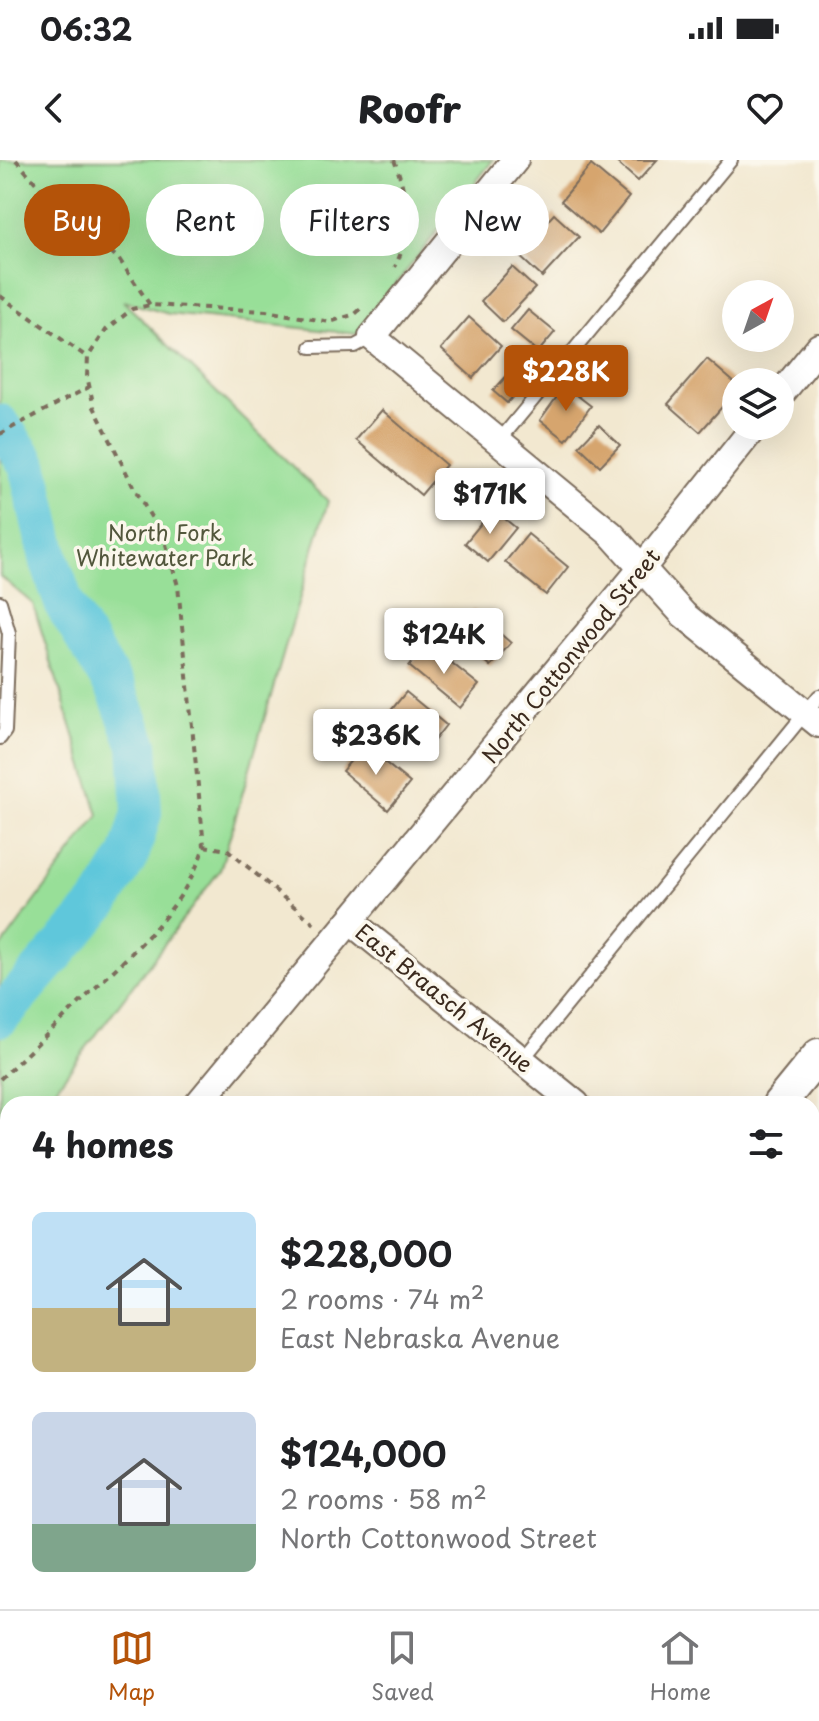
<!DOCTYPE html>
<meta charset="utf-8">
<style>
body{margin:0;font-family:"Playpen Sans",sans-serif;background:#f6f6f6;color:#202124;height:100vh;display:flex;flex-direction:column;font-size:30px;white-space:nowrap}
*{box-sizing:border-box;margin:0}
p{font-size:26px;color:#757577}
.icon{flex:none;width:44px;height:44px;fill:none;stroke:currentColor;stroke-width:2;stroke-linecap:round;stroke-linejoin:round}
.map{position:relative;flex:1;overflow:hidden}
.side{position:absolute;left:0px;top:936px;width:820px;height:514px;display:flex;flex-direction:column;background:#fff;border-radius:24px 24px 0 0;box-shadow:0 8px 32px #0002}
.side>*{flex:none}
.top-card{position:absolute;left:24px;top:24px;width:772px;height:72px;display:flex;gap:16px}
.needle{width:52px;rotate:40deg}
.fabs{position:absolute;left:722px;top:120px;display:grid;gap:16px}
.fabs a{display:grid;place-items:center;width:72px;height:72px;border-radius:50%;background:#fff;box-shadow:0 8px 32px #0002;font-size:40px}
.price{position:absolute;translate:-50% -68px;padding:0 18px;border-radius:8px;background:#fff;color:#222;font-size:26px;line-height:52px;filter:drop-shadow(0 2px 4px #0008)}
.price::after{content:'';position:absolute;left:50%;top:48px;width:24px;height:18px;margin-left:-12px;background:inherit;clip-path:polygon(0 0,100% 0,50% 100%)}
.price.selected{background:#b45309;color:#fff}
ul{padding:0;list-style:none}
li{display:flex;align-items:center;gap:24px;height:200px;padding:0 32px}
li span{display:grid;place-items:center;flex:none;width:224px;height:160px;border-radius:12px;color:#555}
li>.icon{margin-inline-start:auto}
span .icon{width:96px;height:96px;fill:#fffc;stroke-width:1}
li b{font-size:34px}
h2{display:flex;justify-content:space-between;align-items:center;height:96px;padding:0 32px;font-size:34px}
.pill{padding:0 28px;border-radius:36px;background:#fff;box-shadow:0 8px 32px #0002;font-size:28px;line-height:72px}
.pill.selected{background:#b45309;color:#fff}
.status{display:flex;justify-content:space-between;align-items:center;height:56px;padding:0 40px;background:#fff;direction:ltr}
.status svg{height:22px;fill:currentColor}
header{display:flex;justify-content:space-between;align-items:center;height:104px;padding:0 32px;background:#fff;font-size:36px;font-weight:800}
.tab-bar{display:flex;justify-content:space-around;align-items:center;height:112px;border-top:2px solid #e0e0e0;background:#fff;font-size:22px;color:#757577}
.tab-bar a{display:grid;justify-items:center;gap:4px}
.tab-bar .selected{color:#b45309}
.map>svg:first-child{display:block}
.green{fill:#98df98;stroke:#6a845b;stroke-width:2}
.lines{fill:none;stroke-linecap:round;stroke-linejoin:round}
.river{stroke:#5fc7db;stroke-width:40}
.building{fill:#d6a56e}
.service-casing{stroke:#7b6c5c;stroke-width:16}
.minor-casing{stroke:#7b6c5c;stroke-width:30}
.tertiary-casing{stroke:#7b6c5c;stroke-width:36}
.secondary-casing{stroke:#7b6c5c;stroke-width:40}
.path{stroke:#7b6c5c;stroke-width:4;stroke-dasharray:6 6;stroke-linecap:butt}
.service{stroke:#fff;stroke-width:12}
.minor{stroke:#fff;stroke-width:26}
.tertiary{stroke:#fff;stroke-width:32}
.secondary{stroke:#fff;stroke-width:36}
.labels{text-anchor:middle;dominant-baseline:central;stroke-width:7;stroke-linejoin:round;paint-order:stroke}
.park-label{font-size:22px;fill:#52573c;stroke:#fbf7ec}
.street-label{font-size:22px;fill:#3b2a1e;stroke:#fbf7ec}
</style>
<div class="status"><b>06:32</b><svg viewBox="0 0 49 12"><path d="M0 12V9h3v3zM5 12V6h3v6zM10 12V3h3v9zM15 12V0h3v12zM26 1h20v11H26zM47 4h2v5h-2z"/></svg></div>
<header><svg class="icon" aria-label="back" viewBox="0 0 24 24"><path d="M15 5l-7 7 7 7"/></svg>Roofr<svg class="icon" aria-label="heart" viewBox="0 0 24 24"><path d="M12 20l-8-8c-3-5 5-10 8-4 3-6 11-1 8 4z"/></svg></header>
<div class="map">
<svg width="819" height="1449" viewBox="0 0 819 1449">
<rect width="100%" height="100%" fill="#fbf7ec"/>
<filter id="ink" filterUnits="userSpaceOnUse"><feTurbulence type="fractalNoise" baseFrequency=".0125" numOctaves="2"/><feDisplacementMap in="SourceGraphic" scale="16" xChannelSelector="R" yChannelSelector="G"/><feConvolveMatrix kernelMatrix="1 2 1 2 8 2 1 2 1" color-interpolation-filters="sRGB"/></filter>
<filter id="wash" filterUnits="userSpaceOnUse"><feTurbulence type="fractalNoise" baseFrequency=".006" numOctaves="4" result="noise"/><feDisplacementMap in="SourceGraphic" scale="32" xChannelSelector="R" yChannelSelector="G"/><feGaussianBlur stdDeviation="1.8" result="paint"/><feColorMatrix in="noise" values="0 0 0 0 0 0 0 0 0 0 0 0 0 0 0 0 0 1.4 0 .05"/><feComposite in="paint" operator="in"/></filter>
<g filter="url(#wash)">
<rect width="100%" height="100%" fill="#f2e8d0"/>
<!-- green -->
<path class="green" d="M0,0H493L357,174L169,154L123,141L328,341L220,710L44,944H8V992L0,1002V789L99,655L33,444L0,416Z"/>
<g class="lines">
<!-- river -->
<path class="river" d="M0,264L28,304L50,402L65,446L117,531L138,585L142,653L129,696L102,740L0,857"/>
</g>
<g id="blocks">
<!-- building -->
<g class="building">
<path d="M614,0H657L638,21Z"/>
<path d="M591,5L629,37L599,74L561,41Z"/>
<path d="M554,54L579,77L542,117L517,94Z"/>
<path d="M512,107L535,128L503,162L481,141Z"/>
<path d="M528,150L555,172L538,192L511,170Z"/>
<path d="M469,157L501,186L473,218L441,189Z"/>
<path d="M707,199L736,224V231L700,272L668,244Z"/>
<path d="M512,210L526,222L507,243L493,231Z"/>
<path d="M565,226L591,246L566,280L540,260Z"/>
<path d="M382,250L446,305L421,335L356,280Z"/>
<path d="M599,265L620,285L600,306L579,286Z"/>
<path d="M493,349L516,368L488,402L465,383Z"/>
<path d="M528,374L568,407L546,435L505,402Z"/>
<path d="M473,450L511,483L490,506L453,473Z"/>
<path d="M427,483L479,525L460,548L409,506Z"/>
<path d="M406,532L446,565L429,587L388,554Z"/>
<path d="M364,585L410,623L388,650L342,611Z"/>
<path d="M0,1309L8,1315V1374L0,1367Z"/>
<path d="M188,1442H310L304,1449H182Z"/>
<path d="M663,1442H716L711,1449H657Z"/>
</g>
</g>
</g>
<g filter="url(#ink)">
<use href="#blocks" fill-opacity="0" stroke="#7b6c5c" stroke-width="2"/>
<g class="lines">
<!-- service casing -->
<g class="service-casing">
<g id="service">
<path d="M311,187L355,186L372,177"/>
<path d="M499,281L731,0"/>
<path d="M0,442L9,473L5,571L0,578"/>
<path d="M523,899L819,536"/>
<path d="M0,1221L8,1211"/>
<path d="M0,1238L8,1244"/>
<path d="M812,1431L819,1437"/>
<path d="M641,1449L646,1442"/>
</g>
</g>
<!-- minor casing -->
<g class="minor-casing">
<g id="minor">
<path d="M515,0L372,177L611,374L684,455L819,564"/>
<path d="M780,235L819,187"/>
<path d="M350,761L576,944"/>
<path d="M198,944L642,408L755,266"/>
<path d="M812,1139L819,1145"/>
<path d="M364,1449L369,1442"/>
</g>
</g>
<!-- tertiary casing -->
<g class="tertiary-casing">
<path id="tertiary" d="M779,944L819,895"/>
</g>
<!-- secondary casing -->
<g class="secondary-casing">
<g id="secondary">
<path d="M0,1079L8,1086"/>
<path d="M446,1442L454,1449"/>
</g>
</g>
<!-- path -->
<g class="path">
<path d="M16,0L54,44L119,99L150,145"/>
<path d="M394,0C408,35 412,72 395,107"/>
<path d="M0,136L87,197"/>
<path d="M0,274L89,227"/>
<path d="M204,686L228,690L317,766"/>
<path d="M0,919C31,890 62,860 93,830C137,788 186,746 204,686L178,426L165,381L133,326L94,247L87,216L88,197L106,170L132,149L150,145L266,151L330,162L355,154L362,148"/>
<path d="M0,1133L4,1142L0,1147"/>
</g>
<!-- service -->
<use href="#service" class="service"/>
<!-- minor -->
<use href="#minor" class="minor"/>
<!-- tertiary -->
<use href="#tertiary" class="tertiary"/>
<!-- secondary -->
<use href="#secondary" class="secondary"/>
</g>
</g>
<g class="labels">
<!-- park labels -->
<g class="park-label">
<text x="165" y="371">North Fork<tspan x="165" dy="25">Whitewater Park</tspan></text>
</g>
<!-- street labels -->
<g class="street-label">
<text transform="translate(570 495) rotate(-51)">North Cottonwood Street</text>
<text transform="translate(445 837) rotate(39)">East Braasch Avenue</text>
</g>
</g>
</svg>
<div class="fabs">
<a><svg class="needle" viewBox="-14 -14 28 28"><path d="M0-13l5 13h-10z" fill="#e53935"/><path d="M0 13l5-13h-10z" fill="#757577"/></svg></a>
<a><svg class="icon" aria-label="layers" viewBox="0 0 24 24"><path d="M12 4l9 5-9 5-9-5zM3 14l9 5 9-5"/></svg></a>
</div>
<b class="price selected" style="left:566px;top:253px">$228K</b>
<b class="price" style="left:490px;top:376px">$171K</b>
<b class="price" style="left:444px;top:516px">$124K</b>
<b class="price" style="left:376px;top:617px">$236K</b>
<div class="top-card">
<a class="pill selected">Buy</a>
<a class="pill">Rent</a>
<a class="pill">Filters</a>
<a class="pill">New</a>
</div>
<section class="side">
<h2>4 homes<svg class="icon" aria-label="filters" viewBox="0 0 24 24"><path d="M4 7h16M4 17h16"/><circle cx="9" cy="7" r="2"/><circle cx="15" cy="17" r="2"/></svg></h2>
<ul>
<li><span style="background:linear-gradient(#bfe0f5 60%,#c2b280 0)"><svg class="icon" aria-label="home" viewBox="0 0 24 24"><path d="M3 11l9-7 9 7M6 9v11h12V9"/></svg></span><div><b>$228,000</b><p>2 rooms · 74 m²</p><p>East Nebraska Avenue</p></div></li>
<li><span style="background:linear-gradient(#c9d6e8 70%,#7fa58c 0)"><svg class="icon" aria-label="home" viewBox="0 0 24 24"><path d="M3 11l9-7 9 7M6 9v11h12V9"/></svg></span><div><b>$124,000</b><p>2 rooms · 58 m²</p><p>North Cottonwood Street</p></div></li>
</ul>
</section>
</div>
<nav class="tab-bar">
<a class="selected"><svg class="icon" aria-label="map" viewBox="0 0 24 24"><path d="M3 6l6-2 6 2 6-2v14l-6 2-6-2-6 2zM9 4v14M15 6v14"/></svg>Map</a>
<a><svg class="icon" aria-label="saved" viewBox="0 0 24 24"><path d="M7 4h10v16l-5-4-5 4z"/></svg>Saved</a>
<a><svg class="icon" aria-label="home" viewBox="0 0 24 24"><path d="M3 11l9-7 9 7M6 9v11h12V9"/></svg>Home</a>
</nav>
